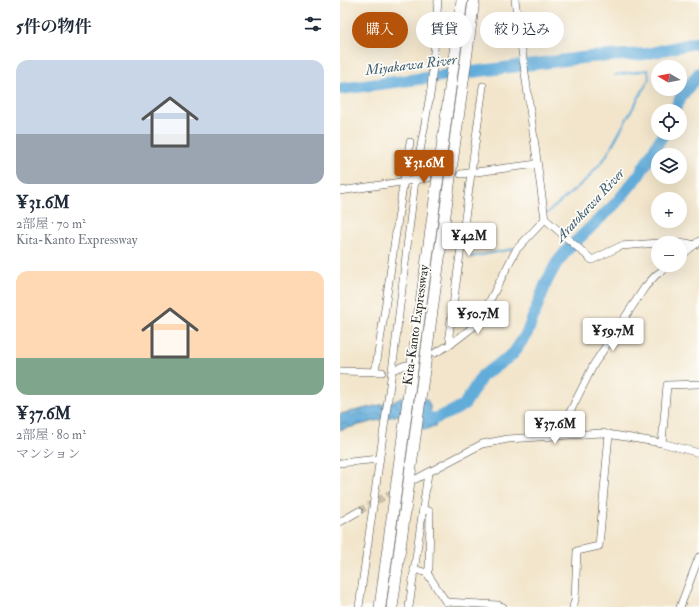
<!DOCTYPE html>
<html lang="ja">
<meta charset="utf-8">
<style>
body{margin:0;font-family:"IM FELL Double Pica","Noto Serif JP",serif;background:#f6f6f7;color:#1f2937;height:100vh;display:flex;flex-direction:column;font-size:15px;white-space:nowrap}
*{box-sizing:border-box;margin:0}
p{font-size:13px;color:#747a83}
.icon{flex:none;width:22px;height:22px;fill:none;stroke:currentColor;stroke-width:2;stroke-linecap:round;stroke-linejoin:round}
.map{position:relative;flex:1;overflow:hidden}
.drawer{display:flex;flex-direction:column;background:#fff;width:340px}
.drawer>*{flex:none}
.hud{position:absolute;left:12px;top:12px;width:287px;height:36px;display:flex;gap:8px}
.needle{width:26px;rotate:280deg}
.controls{position:absolute;left:311px;top:60px;display:grid;gap:8px}
.controls a{display:grid;place-items:center;width:36px;height:36px;border-radius:50%;background:#fff;box-shadow:0 4px 16px #0002;font-size:20px}
.price{position:absolute;translate:-50% -34px;padding:0 9px;border-radius:4px;background:#fff;color:#222;font-size:13px;line-height:26px;filter:drop-shadow(0 1px 2px #0008)}
.price::after{content:'';position:absolute;left:50%;top:24px;width:12px;height:9px;margin-left:-6px;background:inherit;clip-path:polygon(0 0,100% 0,50% 100%)}
.price.active{background:#b45309;color:#fff}
ul{padding:0;list-style:none}
li{display:grid;align-content:center;gap:8px;height:212px;padding:0 16px}
li span{display:grid;place-items:center;height:124px;border-radius:12px;color:#555}
li>.icon{margin-inline-start:auto}
span .icon{width:72px;height:72px;fill:#fffc;stroke-width:1}
li b{font-size:17px}
h2{display:flex;justify-content:space-between;align-items:center;height:48px;padding:0 16px;font-size:17px}
.pill{padding:0 14px;border-radius:18px;background:#fff;box-shadow:0 4px 16px #0002;font-size:14px;line-height:36px}
.pill.active{background:#b45309;color:#fff}
main{display:flex;flex:1;min-height:0}
.map>svg:first-child{display:block}
.water{fill:url(#water-waves);stroke:#466c82}
.lines{fill:none;stroke-linecap:round;stroke-linejoin:round}
.stream{stroke:#62acda;stroke-width:2}
.river{stroke:#62acda;stroke-width:12}
.minor-tunnel{stroke:#cac0ab;stroke-width:7;stroke-dasharray:7 3.5;stroke-linecap:butt}
.minor-casing{stroke:#494743;stroke-width:8}
.highway-casing{stroke:#494743;stroke-width:12}
.minor{stroke:#fff;stroke-width:7}
.highway{stroke:#fff;stroke-width:11}
.labels{text-anchor:middle;dominant-baseline:central;stroke-width:3.5;stroke-linejoin:round;paint-order:stroke}
.street-label{font-size:13px;fill:#2b2b2b;stroke:#fdfcf7}
.water-label{font-size:14px;font-style:italic;fill:#415f71;stroke:#fdfcf7}
</style>
<main>
<section class="drawer">
<h2>5件の物件<svg class="icon" aria-label="filters" viewBox="0 0 24 24"><path d="M4 7h16M4 17h16"/><circle cx="9" cy="7" r="2"/><circle cx="15" cy="17" r="2"/></svg></h2>
<ul>
<li><span style="background:linear-gradient(#c9d6e8 60%,#9aa5b1 0)"><svg class="icon" aria-label="home" viewBox="0 0 24 24"><path d="M3 11l9-7 9 7M6 9v11h12V9"/></svg></span><div><b>¥31.6M</b><p>2部屋 · 70 m²</p><p>Kita-Kanto Expressway</p></div></li>
<li><span style="background:linear-gradient(#ffd9b3 70%,#7fa58c 0)"><svg class="icon" aria-label="home" viewBox="0 0 24 24"><path d="M3 11l9-7 9 7M6 9v11h12V9"/></svg></span><div><b>¥37.6M</b><p>2部屋 · 80 m²</p><p>マンション</p></div></li>
</ul>
</section>
<div class="map">
<svg width="359" height="607" viewBox="0 0 359 607">
<defs>
<pattern id="water-waves" width="16" height="10" patternUnits="userSpaceOnUse"><rect width="16" height="10" fill="#62acda"/><path d="M0 5q4-4 8 0t8 0" fill="none" stroke="#518cb1"/></pattern>
</defs>
<rect width="100%" height="100%" fill="#fdfcf7"/>
<filter id="ink" filterUnits="userSpaceOnUse"><feTurbulence type="fractalNoise" baseFrequency=".025" numOctaves="2"/><feDisplacementMap in="SourceGraphic" scale="8" xChannelSelector="R" yChannelSelector="G"/><feConvolveMatrix kernelMatrix="1 2 1 2 8 2 1 2 1" color-interpolation-filters="sRGB"/></filter>
<filter id="wash" filterUnits="userSpaceOnUse"><feTurbulence type="fractalNoise" baseFrequency=".012" numOctaves="4" result="noise"/><feDisplacementMap in="SourceGraphic" scale="16" xChannelSelector="R" yChannelSelector="G"/><feGaussianBlur stdDeviation="0.9" result="paint"/><feColorMatrix in="noise" values="0 0 0 0 0 0 0 0 0 0 0 0 0 0 0 0 0 1.4 0 .05"/><feComposite in="paint" operator="in"/></filter>
<g filter="url(#wash)">
<rect width="100%" height="100%" fill="#f2e5cb"/>
<!-- water -->
<path class="water" d="M76,391C84,396 92,402 90,412L98,416L95,427L84,430L59,415L0,430V414L53,402Z"/>
<g class="lines">
<!-- stream -->
<g class="stream">
<path d="M306,54V57"/>
<path d="M206,214L247,179L265,158L309,79L308,70L275,75"/>
<path d="M131,257L173,249"/>
</g>
<!-- river -->
<g class="river">
<path d="M0,89L249,57L306,54L359,42"/>
<path d="M334,111L341,97L359,73"/>
<path d="M84,416L94,419L111,412L124,405L142,376L173,354L187,333L206,283L216,264L228,249L276,203L299,175L324,133"/>
</g>
</g>
</g>
<g filter="url(#ink)">
<g class="lines">
<!-- minor-tunnel -->
<path class="minor-tunnel" d="M19,511L71,482"/>
<!-- minor casing -->
<g class="minor-casing">
<g id="minor">
<path d="M175,0L205,219L252,260L281,246L318,243"/>
<path d="M121,174L197,164"/>
<path d="M0,191L88,178"/>
<path d="M328,243H346L355,245"/>
<path d="M340,257L359,241"/>
<path d="M112,318L141,316"/>
<path d="M111,344L109,335L143,86"/>
<path d="M95,353L111,344L133,327L146,308L176,250L205,219"/>
<path d="M55,369L66,365"/>
<path d="M0,371L42,372"/>
<path d="M35,372C48,295 57,218 70,142"/>
<path d="M209,436L212,428L227,417L231,410L254,364L305,287L316,275L330,265"/>
<path d="M322,443L327,385L359,384"/>
<path d="M0,463L39,459"/>
<path d="M76,479L142,444L168,439L261,433L322,443L359,453"/>
<path d="M83,510L89,511L90,513L89,568L87,573"/>
<path d="M0,522L19,511"/>
<path d="M74,569L87,573L106,602L158,605L163,607"/>
<path d="M19,607L54,356L75,180L91,89L98,0"/>
<path d="M69,607L88,473"/>
<path d="M233,607L235,600L237,551L259,546L269,434"/>
<path d="M340,607L359,557"/>
</g>
</g>
<!-- highway casing -->
<g class="highway-casing">
<g id="highway">
<path d="M40,607L122,0"/>
<path d="M52,607L134,0"/>
</g>
</g>
<!-- minor -->
<use href="#minor" class="minor"/>
<!-- highway -->
<use href="#highway" class="highway"/>
</g>
</g>
<g class="labels">
<!-- street labels -->
<g class="street-label">
<text transform="translate(76 325) rotate(-82)">Kita-Kanto Expressway</text>
</g>
<!-- water labels -->
<g class="water-label">
<text transform="translate(71 65) rotate(-7)">Miyakawa River</text>
<text transform="translate(250 205) rotate(-47)">Aratokawa River</text>
</g>
</g>
</svg>
<div class="controls">
<a><svg class="needle" viewBox="-14 -14 28 28"><path d="M0-13l5 13h-10z" fill="#e53935"/><path d="M0 13l5-13h-10z" fill="#747a83"/></svg></a>
<a><svg class="icon" aria-label="locate" viewBox="0 0 24 24"><circle cx="12" cy="12" r="6"/><path d="M12 2v4M12 18v4M2 12h4M18 12h4"/></svg></a>
<a><svg class="icon" aria-label="layers" viewBox="0 0 24 24"><path d="M12 4l9 5-9 5-9-5zM3 14l9 5 9-5"/></svg></a>
<a>+</a>
<a>−</a>
</div>
<b class="price active" style="left:84px;top:184px">¥31.6M</b>
<b class="price" style="left:129px;top:257px">¥42M</b>
<b class="price" style="left:138px;top:335px">¥50.7M</b>
<b class="price" style="left:273px;top:352px">¥59.7M</b>
<b class="price" style="left:215px;top:445px">¥37.6M</b>
<div class="hud">
<a class="pill active">購入</a>
<a class="pill">賃貸</a>
<a class="pill">絞り込み</a>
</div>
</div>
</main>
